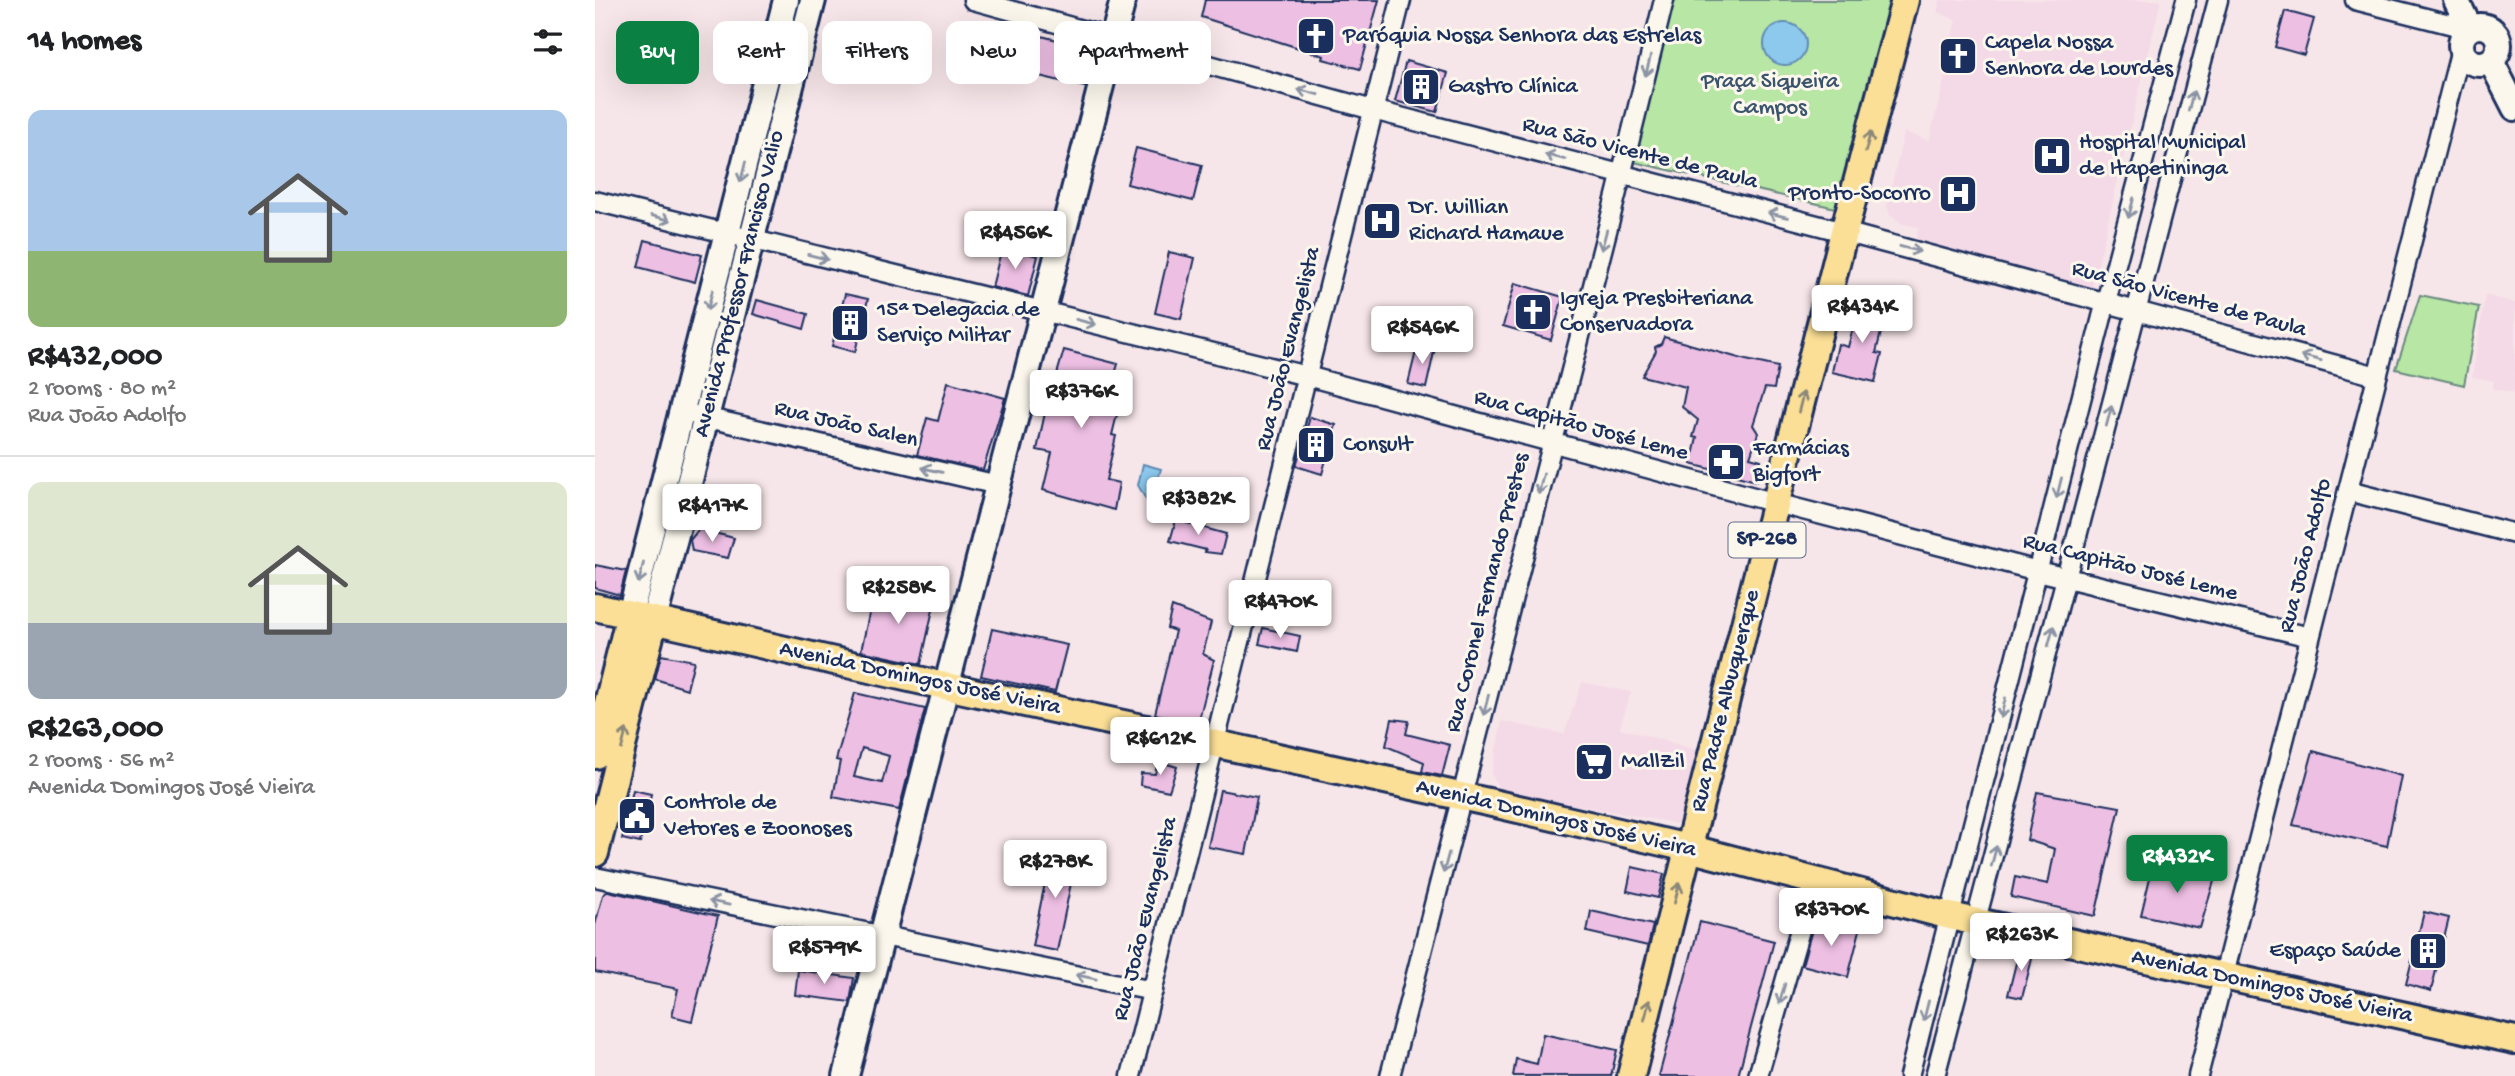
<!DOCTYPE html>
<meta charset="utf-8">
<style>
body{margin:0;font-family:"Gochi Hand",sans-serif;background:#f2f2f2;color:#202124;height:100vh;display:flex;flex-direction:column;font-size:26px;white-space:nowrap}
*{box-sizing:border-box;margin:0}
p{font-size:23px;color:#757577}
.icon{flex:none;width:38px;height:38px;fill:none;stroke:currentColor;stroke-width:2;stroke-linecap:round;stroke-linejoin:round}
.map{position:relative;flex:1;overflow:hidden}
.sheet{display:flex;flex-direction:column;background:#fff;width:595px}
.sheet>*{flex:none}
.top-card{position:absolute;left:21px;top:21px;width:665px;height:63px;display:flex;gap:14px}
.price{position:absolute;translate:-50% -60px;padding:0 16px;border-radius:7px;background:#fff;color:#222;font-size:23px;line-height:46px;filter:drop-shadow(0 2px 4px #0008)}
.price::after{content:'';position:absolute;left:50%;top:42px;width:21px;height:16px;margin-left:-10px;background:inherit;clip-path:polygon(0 0,100% 0,50% 100%)}
.price.current{background:#0b8043;color:#fff}
ul{padding:0;list-style:none}
li{display:grid;align-content:center;gap:14px;height:371px;padding:0 28px}
li+li{border-top:2px solid #e0e0e0}
li span{display:grid;place-items:center;height:217px;border-radius:14px;color:#555}
li>.icon{margin-inline-start:auto}
span .icon{width:126px;height:126px;fill:#fffc;stroke-width:1}
li b{font-size:30px}
h2{display:flex;justify-content:space-between;align-items:center;height:84px;padding:0 28px;font-size:30px}
.tag{padding:0 24px;border-radius:14px;background:#fff;box-shadow:0 7px 28px #0002;font-size:24px;line-height:63px}
.tag.current{background:#0b8043;color:#fff}
main{display:flex;flex:1;min-height:0}
.map>svg:first-child{display:block}
.built{fill:#f4dae7}
.green{fill:#b8e6a4;stroke:#6a8a81;stroke-width:2}
.water{fill:#8dc8ed;stroke:#5f8bb4;stroke-width:2}
.building{fill:#edbfe3;stroke:#1b2f5e;stroke-width:2;fill-rule:evenodd}
.lines{fill:none;stroke-linecap:round;stroke-linejoin:round}
.minor-casing{stroke:#1b2f5e;stroke-width:23}
.secondary-casing{stroke:#1b2f5e;stroke-width:30}
.primary-casing{stroke:#1b2f5e;stroke-width:32}
.minor{stroke:#fbf7ec;stroke-width:18}
.secondary{stroke:#fbf7ec;stroke-width:24}
.primary{stroke:#fbdf96;stroke-width:26}
.oneway{stroke:#8b93a5}
.oneway2{stroke:#8b877a}
.labels{text-anchor:middle;dominant-baseline:central;stroke-width:6;stroke-linejoin:round;paint-order:stroke}
.shield{fill:#fbf7ec;stroke:#5e6b89;stroke-width:2}
.shield-label{font-size:21px;font-weight:bold;fill:#1b2f5e}
.poi-label{font-size:23px;fill:#1b2f5e;stroke:#fbf7ec;text-anchor:start}
.park-label{font-size:23px;fill:#3a546c;stroke:#fbf7ec}
.street-label{font-size:23px;fill:#1b2f5e;stroke:#fbf7ec}
</style>
<main>
<section class="sheet">
<h2>14 homes<svg class="icon" aria-label="filters" viewBox="0 0 24 24"><path d="M4 7h16M4 17h16"/><circle cx="9" cy="7" r="2"/><circle cx="15" cy="17" r="2"/></svg></h2>
<ul>
<li><span style="background:linear-gradient(#a9c7e8 65%,#8fb573 0)"><svg class="icon" aria-label="home" viewBox="0 0 24 24"><path d="M3 11l9-7 9 7M6 9v11h12V9"/></svg></span><div><b>R$432,000</b><p>2 rooms · 80 m²</p><p>Rua João Adolfo</p></div></li>
<li><span style="background:linear-gradient(#dfe7d0 65%,#9aa5b1 0)"><svg class="icon" aria-label="home" viewBox="0 0 24 24"><path d="M3 11l9-7 9 7M6 9v11h12V9"/></svg></span><div><b>R$263,000</b><p>2 rooms · 56 m²</p><p>Avenida Domingos José Vieira</p></div></li>
</ul>
</section>
<div class="map">
<svg width="1920" height="1076" viewBox="0 0 1920 1076">
<rect width="100%" height="100%" fill="#f7e6e9"/>
<filter id="ink" filterUnits="userSpaceOnUse"><feTurbulence type="fractalNoise" baseFrequency=".0143" numOctaves="2"/><feDisplacementMap in="SourceGraphic" scale="14" xChannelSelector="R" yChannelSelector="G"/><feConvolveMatrix kernelMatrix="1 2 1 2 8 2 1 2 1" color-interpolation-filters="sRGB"/></filter>
<g filter="url(#ink)">
<!-- built -->
<g class="built">
<path d="M1345,0H1566L1497,289L1321,240L1323,227L1307,224L1295,215L1292,206L1309,132L1334,140L1359,42L1356,40L1361,20L1342,12Z"/>
<path d="M1890,295L1920,303V393L1897,389L1899,381L1877,377Z"/>
<path d="M987,682L1036,692L1025,728L1102,750L1084,824L905,791L896,774L907,721L969,734Z"/>
</g>
<!-- green -->
<g class="green">
<path d="M1073,0H1297L1245,209L1030,160Z"/>
<path d="M1825,295L1884,307L1869,385L1801,369Z"/>
</g>
<!-- water -->
<g class="water">
<circle cx="1190" cy="44" r="21"/>
<path d="M548,464L566,469L559,492L565,499L554,505L543,485Z"/>
</g>
<!-- building -->
<g class="building">
<path d="M610,0H784L765,69L728,59L729,56L606,17Z"/>
<path d="M1690,11L1719,19L1709,55L1680,47Z"/>
<path d="M442,35L495,48L499,54L490,87L432,73Z"/>
<path d="M811,61L853,73L842,112L800,101Z"/>
<path d="M541,148L607,165L598,201L532,184Z"/>
<path d="M50,240L107,255L100,282L43,267Z"/>
<path d="M407,247L443,256L433,296L397,287Z"/>
<path d="M574,252L600,258L586,319L560,313Z"/>
<path d="M920,283L968,297L956,340L908,326Z"/>
<path d="M250,294L273,299L260,352L237,346Z"/>
<path d="M162,300L213,314L209,329L158,314Z"/>
<path d="M1265,301L1292,307L1281,353L1287,354L1280,382L1237,372L1243,344L1253,347Z"/>
<path d="M1069,337L1151,360L1183,367L1179,389L1170,388L1158,425L1163,433L1155,457L1166,460L1161,481L1096,464L1102,438L1098,437L1103,420L1087,407L1091,387L1047,376L1061,351L1060,347L1066,344Z"/>
<path d="M823,343L840,348L831,388L813,384Z"/>
<path d="M469,350L523,364L514,395L526,398L517,435L521,436L511,480L524,483L519,510L448,490L457,453L442,450L457,380L460,381Z"/>
<path d="M353,382L410,398L388,470L322,455L332,418L343,421Z"/>
<path d="M715,417L741,425L727,474L701,466Z"/>
<path d="M581,520L631,534L626,554L610,552L611,550L575,541Z"/>
<path d="M104,529L139,538L133,558L97,551L95,540Z"/>
<path d="M0,565L31,571L25,595L0,588Z"/>
<path d="M280,587L340,600L326,664L266,651Z"/>
<path d="M577,607L616,622L608,654L619,660L603,724L560,714L580,631L572,628Z"/>
<path d="M668,628L705,636L702,652L664,644Z"/>
<path d="M397,629L472,645L460,692L386,676Z"/>
<path d="M66,655L99,661L92,689L60,679Z"/>
<path d="M260,693L330,709L304,810L238,797L245,761L241,760ZM267,748L294,756L287,783L259,777Z"/>
<path d="M797,719L814,721L811,734L855,745L847,776L827,772L829,762L791,746Z"/>
<path d="M1718,751L1806,776L1792,846L1698,825Z"/>
<path d="M563,761L582,767L574,791L545,785L546,773L560,774Z"/>
<path d="M38,790L56,794L45,843L27,839Z"/>
<path d="M625,790L662,797L651,854L613,847Z"/>
<path d="M1442,792L1525,807L1500,916L1416,897L1420,877L1453,884L1460,849L1432,840Z"/>
<path d="M457,849L482,854L462,951L437,946Z"/>
<path d="M1559,861L1586,866L1620,878L1605,928L1546,915Z"/>
<path d="M1037,867L1069,874L1063,898L1032,891Z"/>
<path d="M13,891L123,916L97,1021L77,1016L83,989L0,972V925L8,895Z"/>
<path d="M996,911L1058,925L1053,946L992,932Z"/>
<path d="M1829,912L1854,918L1836,991L1811,984Z"/>
<path d="M1220,919L1265,930L1253,977L1207,965Z"/>
<path d="M1105,922L1179,941L1143,1076H1064Z"/>
<path d="M1425,947L1439,951L1427,998L1413,995Z"/>
<path d="M203,970L259,978L255,1002L200,995Z"/>
<path d="M948,1034L1022,1050L1016,1076H918L921,1059L942,1064Z"/>
</g>
<g class="lines">
<!-- minor casing -->
<g class="minor-casing">
<g id="minor">
<path d="M378,0L778,110L1249,232L1782,376"/>
<path d="M1760,0L1874,29"/>
<path d="M0,201L712,376L1181,503L1443,571L1715,637"/>
<path d="M100,415L403,485"/>
<path d="M1753,491L1920,534"/>
<path d="M0,877L558,991"/>
<path d="M536,1076L806,0"/>
<path d="M795,1076L1022,192L1069,0"/>
<path d="M1163,1076L1219,881"/>
<path d="M1314,1076L1507,317L1591,0"/>
<path d="M1340,1076L1623,0"/>
<path d="M1603,1076L1866,49"/>
</g>
</g>
<!-- secondary casing -->
<g class="secondary-casing">
<g id="secondary">
<path d="M1861,0L1875,28"/>
<circle cx="1885" cy="45" r="19"/>
<path d="M1896,61L1920,108"/>
<path d="M35,615L191,0"/>
<path d="M59,620L218,0"/>
<path d="M251,1076L528,0"/>
</g>
</g>
<!-- primary casing -->
<g class="primary-casing">
<g id="primary">
<path d="M0,607L341,684L893,802L1093,848L1355,916L1920,1040"/>
<path d="M0,755L35,615"/>
<path d="M0,853L59,620"/>
<path d="M1036,1076L1249,232L1310,0"/>
</g>
</g>
<!-- minor -->
<use href="#minor" class="minor"/>
<!-- secondary -->
<use href="#secondary" class="secondary"/>
<!-- primary -->
<use href="#primary" class="primary"/>
</g>
<!-- one-way arrows -->
<defs><path id="oneway-shaft" d="M-6 0H5M1.5-3L5.5 0L1.5 3" fill="none" stroke-width="1.6" stroke-linecap="round" stroke-linejoin="round" transform="scale(1.75)"/></defs>
<g class="oneway">
<use href="#oneway-shaft" transform="translate(1053 66) rotate(104)"/>
<use href="#oneway-shaft" transform="translate(713 92) rotate(-165)"/>
<use href="#oneway-shaft" transform="translate(1596 101) rotate(-75)"/>
<use href="#oneway-shaft" transform="translate(960 157) rotate(-166)"/>
<use href="#oneway-shaft" transform="translate(148 172) rotate(104)"/>
<use href="#oneway-shaft" transform="translate(1536 208) rotate(105)"/>
<use href="#oneway-shaft" transform="translate(1183 215) rotate(-166)"/>
<use href="#oneway-shaft" transform="translate(66 218) rotate(14)"/>
<use href="#oneway-shaft" transform="translate(1009 240) rotate(105)"/>
<use href="#oneway-shaft" transform="translate(1315 249) rotate(15)"/>
<use href="#oneway-shaft" transform="translate(223 257) rotate(14)"/>
<use href="#oneway-shaft" transform="translate(115 300) rotate(104)"/>
<use href="#oneway-shaft" transform="translate(491 322) rotate(14)"/>
<use href="#oneway-shaft" transform="translate(1716 358) rotate(-165)"/>
<use href="#oneway-shaft" transform="translate(1514 416) rotate(-75)"/>
<use href="#oneway-shaft" transform="translate(337 470) rotate(-167)"/>
<use href="#oneway-shaft" transform="translate(946 484) rotate(104)"/>
<use href="#oneway-shaft" transform="translate(1464 488) rotate(104)"/>
<use href="#oneway-shaft" transform="translate(46 573) rotate(104)"/>
<use href="#oneway-shaft" transform="translate(1456 636) rotate(-75)"/>
<use href="#oneway-shaft" transform="translate(891 705) rotate(104)"/>
<use href="#oneway-shaft" transform="translate(1408 708) rotate(104)"/>
<use href="#oneway-shaft" transform="translate(1399 856) rotate(-75)"/>
<use href="#oneway-shaft" transform="translate(851 863) rotate(105)"/>
<use href="#oneway-shaft" transform="translate(124 903) rotate(-168)"/>
<use href="#oneway-shaft" transform="translate(491 977) rotate(-168)"/>
<use href="#oneway-shaft" transform="translate(1187 994) rotate(106)"/>
<use href="#oneway-shaft" transform="translate(1331 1011) rotate(104)"/>
</g>
<g class="oneway2">
<use href="#oneway-shaft" transform="translate(1273 142) rotate(-75)"/>
<use href="#oneway-shaft" transform="translate(1206 402) rotate(-76)"/>
<use href="#oneway-shaft" transform="translate(29 739) rotate(-76)"/>
<use href="#oneway-shaft" transform="translate(1082 893) rotate(-76)"/>
<use href="#oneway-shaft" transform="translate(1052 1010) rotate(-76)"/>
</g>
</g>
<!-- icons -->
<defs>
<g id="church-square" transform="scale(2.0125)"><rect x="-9" y="-9" width="18" height="18" rx="4" fill="#1b2f5e" stroke="#fbf7ec"/><path d="M-1.2-6h2.4v3.5h3.3v2.4h-3.3V6h-2.4V-.1h-3.3v-2.4h3.3Z" fill="#fff"/></g>
<g id="building-square" transform="scale(2.0125)"><rect x="-9" y="-9" width="18" height="18" rx="4" fill="#1b2f5e" stroke="#fbf7ec"/><path d="M-4-6H4V6H1V3H-1V6H-4ZM-2.5-4.3h1.7v1.8h-1.7ZM.8-4.3h1.7v1.8H.8ZM-2.5-1h1.7V.8h-1.7ZM.8-1h1.7V.8H.8Z" fill="#fff"/></g>
<g id="hospital-square" transform="scale(2.0125)"><rect x="-9" y="-9" width="18" height="18" rx="4" fill="#1b2f5e" stroke="#fbf7ec"/><path d="M-5-5h3v3.5h4V-5h3V5h-3V1.5h-4V5h-3Z" fill="#fff"/></g>
<g id="pharmacy-square" transform="scale(2.0125)"><rect x="-9" y="-9" width="18" height="18" rx="4" fill="#1b2f5e" stroke="#fbf7ec"/><path d="M-2-6h4v4h4v4h-4v4h-4v-4h-4v-4h4Z" fill="#fff"/></g>
<g id="supermarket-square" transform="scale(2.0125)"><rect x="-9" y="-9" width="18" height="18" rx="4" fill="#1b2f5e" stroke="#fbf7ec"/><path d="M-6-5.5h2.5l.6 2H6L4.5 2H-2.5L-4.4-4H-6ZM-1.5 3.2a1.3 1.3 0 1 0 .1 0ZM3 3.2a1.3 1.3 0 1 0 .1 0Z" fill="#fff"/></g>
<g id="civic-square" transform="scale(2.0125)"><rect x="-9" y="-9" width="18" height="18" rx="4" fill="#1b2f5e" stroke="#fbf7ec"/><path d="M-.6-6.5H3V-4.5H.6V-3L4-1V1h2V6H-6V1h2V-1L-.6-3ZM-1.2 2.5V6h2.4V2.5Z" fill="#fff"/></g>
</defs>
<g fill-rule="evenodd">
<use href="#church-square" x="721" y="36"/>
<use href="#church-square" x="1363" y="56"/>
<use href="#building-square" x="826" y="87"/>
<use href="#hospital-square" x="1457" y="156"/>
<use href="#hospital-square" x="1363" y="194"/>
<use href="#hospital-square" x="787" y="221"/>
<use href="#church-square" x="938" y="312"/>
<use href="#building-square" x="255" y="323"/>
<use href="#building-square" x="721" y="445"/>
<use href="#pharmacy-square" x="1131" y="462"/>
<use href="#supermarket-square" x="999" y="762"/>
<use href="#civic-square" x="42" y="816"/>
<use href="#building-square" x="1833" y="951"/>
</g>
<g class="labels">
<!-- shield labels -->
<rect class="shield" x="1133.5" y="522.5" width="77" height="35" rx="5"/>
<g class="shield-label">
<text x="1172" y="540">SP-268</text>
</g>
<!-- poi labels -->
<g class="poi-label">
<text x="748" y="36">Paróquia Nossa Senhora das Estrelas</text>
<text x="1390" y="43">Capela Nossa<tspan x="1390" dy="26">Senhora de Lourdes</tspan></text>
<text x="853" y="87">Gastro Clínica</text>
<text x="1484" y="143">Hospital Municipal<tspan x="1484" dy="26">de Itapetininga</tspan></text>
<text x="1336" y="194" text-anchor="end">Pronto-Socorro</text>
<text x="814" y="208">Dr. Willian<tspan x="814" dy="26">Richard Hamaue</tspan></text>
<text x="965" y="299">Igreja Presbiteriana<tspan x="965" dy="26">Conservadora</tspan></text>
<text x="282" y="310">15ª Delegacia de<tspan x="282" dy="26">Serviço Militar</tspan></text>
<text x="748" y="445">Consult</text>
<text x="1158" y="449">Farmácias<tspan x="1158" dy="26">Bigfort</tspan></text>
<text x="1026" y="762">MallZil</text>
<text x="69" y="803">Controle de<tspan x="69" dy="26">Vetores e Zoonoses</tspan></text>
<text x="1806" y="951" text-anchor="end">Espaço Saúde</text>
</g>
<!-- park labels -->
<g class="park-label">
<text x="1175" y="82">Praça Siqueira<tspan x="1175" dy="26">Campos</tspan></text>
</g>
<!-- street labels -->
<g class="street-label">
<text transform="translate(1045 154) rotate(14)">Rua São Vicente de Paula</text>
<text transform="translate(145 284) rotate(-76)">Avenida Professor Francisco Valio</text>
<text transform="translate(1594 300) rotate(15)">Rua São Vicente de Paula</text>
<text transform="translate(694 349) rotate(-76)">Rua João Evangelista</text>
<text transform="translate(251 425) rotate(13)">Rua João Salen</text>
<text transform="translate(986 426) rotate(15)">Rua Capitão José Leme</text>
<text transform="translate(1711 556) rotate(-76)">Rua João Adolfo</text>
<text transform="translate(1535 568) rotate(14)">Rua Capitão José Leme</text>
<text transform="translate(893 593) rotate(-76)">Rua Coronel Fernando Prestes</text>
<text transform="translate(325 679) rotate(12)">Avenida Domingos José Vieira</text>
<text transform="translate(1131 701) rotate(-76)">Rua Padre Albuquerque</text>
<text transform="translate(961 819) rotate(13)">Avenida Domingos José Vieira</text>
<text transform="translate(551 919) rotate(-76)">Rua João Evangelista</text>
<text transform="translate(1677 987) rotate(12)">Avenida Domingos José Vieira</text>
</g>
</g>
</svg>
<b class="price" style="left:420px;top:271px">R$456K</b>
<b class="price" style="left:1267px;top:345px">R$434K</b>
<b class="price" style="left:827px;top:366px">R$546K</b>
<b class="price" style="left:486px;top:430px">R$376K</b>
<b class="price" style="left:603px;top:537px">R$382K</b>
<b class="price" style="left:117px;top:544px">R$417K</b>
<b class="price" style="left:303px;top:626px">R$258K</b>
<b class="price" style="left:685px;top:640px">R$470K</b>
<b class="price" style="left:565px;top:777px">R$612K</b>
<b class="price current" style="left:1582px;top:895px">R$432K</b>
<b class="price" style="left:460px;top:900px">R$278K</b>
<b class="price" style="left:1236px;top:948px">R$370K</b>
<b class="price" style="left:1426px;top:973px">R$263K</b>
<b class="price" style="left:229px;top:986px">R$579K</b>
<div class="top-card">
<a class="tag current">Buy</a>
<a class="tag">Rent</a>
<a class="tag">Filters</a>
<a class="tag">New</a>
<a class="tag">Apartment</a>
</div>
</div>
</main>
